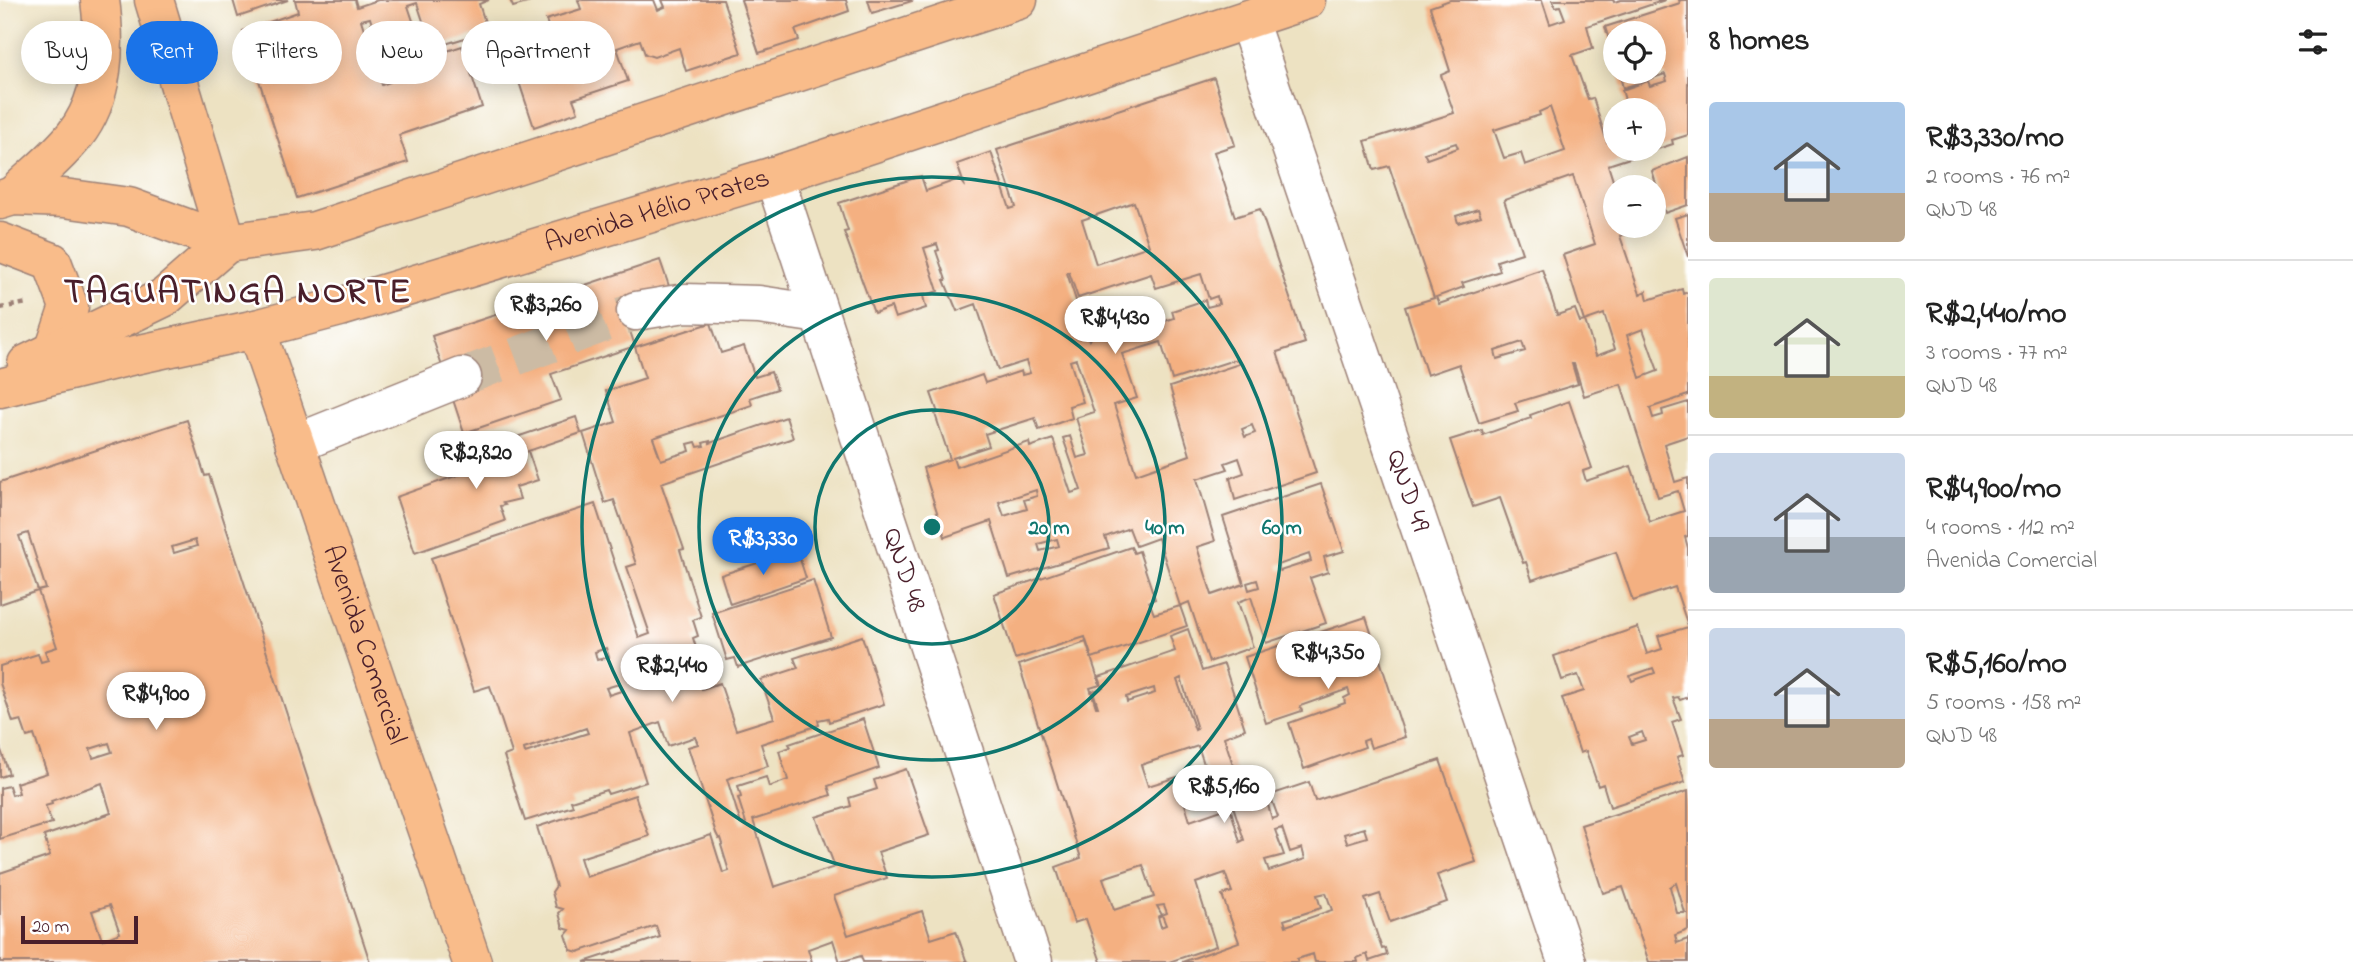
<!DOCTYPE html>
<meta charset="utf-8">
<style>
body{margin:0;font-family:"Indie Flower",sans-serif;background:#f6f6f6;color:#222;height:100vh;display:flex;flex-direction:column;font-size:26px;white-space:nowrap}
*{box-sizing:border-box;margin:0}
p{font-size:23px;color:#767676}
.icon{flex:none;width:38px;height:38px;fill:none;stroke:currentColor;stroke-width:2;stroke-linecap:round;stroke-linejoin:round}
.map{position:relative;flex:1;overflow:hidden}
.drawer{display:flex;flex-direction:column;background:#fff;width:665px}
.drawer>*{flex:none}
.hud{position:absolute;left:21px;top:21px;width:665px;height:63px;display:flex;gap:14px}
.tools{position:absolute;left:1603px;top:21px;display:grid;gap:14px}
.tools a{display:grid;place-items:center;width:63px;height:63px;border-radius:50%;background:#fff;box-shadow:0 4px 18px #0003;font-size:35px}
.scale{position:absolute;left:21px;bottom:18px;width:117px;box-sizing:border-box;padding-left:7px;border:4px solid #4a1f2b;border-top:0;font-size:19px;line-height:24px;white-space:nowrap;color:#4a1f2b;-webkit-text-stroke:5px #fff;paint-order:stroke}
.price{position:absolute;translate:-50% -60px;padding:0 16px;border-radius:24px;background:#fff;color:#222;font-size:23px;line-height:46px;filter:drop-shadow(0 2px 4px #0008)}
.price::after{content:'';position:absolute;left:50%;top:42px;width:21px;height:16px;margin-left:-10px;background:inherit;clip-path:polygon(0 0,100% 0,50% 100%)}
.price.on{background:#1a73e8;color:#fff}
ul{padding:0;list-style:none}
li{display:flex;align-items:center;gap:21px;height:175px;padding:0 21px}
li+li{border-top:2px solid #e0e0e0}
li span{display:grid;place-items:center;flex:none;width:196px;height:140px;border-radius:7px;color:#555}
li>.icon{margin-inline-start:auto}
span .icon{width:84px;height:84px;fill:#fffc;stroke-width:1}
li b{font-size:30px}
h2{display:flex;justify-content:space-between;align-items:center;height:84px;padding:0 21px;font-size:30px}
.tag{padding:0 24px;border-radius:32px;background:#fff;box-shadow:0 4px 18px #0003;font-size:24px;line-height:63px}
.tag.on{background:#1a73e8;color:#fff}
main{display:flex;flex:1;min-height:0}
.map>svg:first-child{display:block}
.building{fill:#f4b081;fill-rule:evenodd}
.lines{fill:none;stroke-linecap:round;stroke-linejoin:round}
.minor-tunnel{stroke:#ccbba4;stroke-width:38;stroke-dasharray:38 19;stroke-linecap:butt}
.minor-casing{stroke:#9c8076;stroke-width:41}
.major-casing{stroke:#9c8076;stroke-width:41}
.path{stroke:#9c8076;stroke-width:4.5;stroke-dasharray:5 5;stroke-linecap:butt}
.minor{stroke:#fff;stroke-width:38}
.major{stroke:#f9bc8a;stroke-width:38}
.ring{fill:none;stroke:#0f766e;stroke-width:3.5}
.labels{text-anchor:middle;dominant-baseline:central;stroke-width:5;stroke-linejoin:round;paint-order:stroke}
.street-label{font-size:28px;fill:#4a1f2b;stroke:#fff}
.district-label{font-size:35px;font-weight:bold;letter-spacing:2px;fill:#4a1f2b;stroke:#fff}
.centre{fill:#0f766e;stroke:#fff;stroke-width:3.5}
.ring-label{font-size:21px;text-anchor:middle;font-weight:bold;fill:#0f766e;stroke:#fff;stroke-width:5;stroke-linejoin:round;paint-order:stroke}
</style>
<main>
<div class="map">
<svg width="1688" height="962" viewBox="0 0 1688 962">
<rect width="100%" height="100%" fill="#fff"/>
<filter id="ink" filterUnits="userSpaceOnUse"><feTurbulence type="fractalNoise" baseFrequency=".0143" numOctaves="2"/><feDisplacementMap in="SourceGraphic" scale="14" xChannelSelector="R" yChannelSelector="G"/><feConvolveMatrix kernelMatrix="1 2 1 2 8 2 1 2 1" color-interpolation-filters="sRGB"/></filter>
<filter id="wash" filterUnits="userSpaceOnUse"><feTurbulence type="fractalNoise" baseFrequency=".00686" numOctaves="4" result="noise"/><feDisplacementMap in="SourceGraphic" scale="28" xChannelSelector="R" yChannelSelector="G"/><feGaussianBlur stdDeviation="1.57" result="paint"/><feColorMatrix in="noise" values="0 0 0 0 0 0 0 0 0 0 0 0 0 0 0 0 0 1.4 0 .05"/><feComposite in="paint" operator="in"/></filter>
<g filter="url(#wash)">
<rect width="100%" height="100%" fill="#ede2c2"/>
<g id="blocks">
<!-- building -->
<g class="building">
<path d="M233,0H288L238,17Z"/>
<path d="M295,0H355L357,7L378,0H489L479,4L488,31L432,48L417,3L408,6L429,69L438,66L435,55L462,46L482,107L399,135L408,162L297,198L243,31L298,12ZM370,18L390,82L382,85L361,20Z"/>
<path d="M510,0H534V1L513,7Z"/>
<path d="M578,0H654L658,10L665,7L662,0H723L741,53L686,71L679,48L654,57L645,54L640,40L617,48L628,81L573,99L578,112L534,127L516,73L554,58L555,62L560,60L546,20L581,9Z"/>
<path d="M741,0H846L849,11L795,30L799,40L759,53Z"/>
<path d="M868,0H911L912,1L872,13Z"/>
<path d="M1450,0H1542L1550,24L1565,19L1560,6L1555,7L1553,0H1613L1614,2L1621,0H1665L1587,26L1593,48L1572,55L1588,99L1593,98L1607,142L1615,139V149H1654V110H1628L1622,90L1648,81L1650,86L1667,81L1665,74L1623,88L1619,72H1654V33H1615V58L1605,27L1680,3L1679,0H1688V135L1672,140L1673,144L1608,165L1615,187V226H1641L1642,229L1620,236L1640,294L1646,291L1648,300L1682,289L1683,294L1688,292V395L1650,408L1653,418L1663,415L1662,410L1688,402V436L1664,444L1675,482L1688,478V536L1685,537L1688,548V626L1675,587L1633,601L1616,552L1532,580L1526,562L1523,563L1500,498L1473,507L1450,440L1482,430L1483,435L1531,418L1530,415L1569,401L1592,468L1583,471L1586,481L1631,466L1650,522L1684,511L1678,491L1658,497L1621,384L1584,396L1574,364H1572L1578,384L1515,403L1518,411L1479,423L1459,364L1427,375L1405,307L1434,298L1389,166L1374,170L1365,141L1454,113L1441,75L1450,71L1430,7ZM1550,107L1565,151L1525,165L1521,153L1504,158L1494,130L1540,115L1539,112ZM1456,143L1458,148L1427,159L1424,153ZM1573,176L1595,244L1563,255L1584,321L1604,314L1615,349L1596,356L1585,321L1580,322L1575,309L1557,315L1542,269L1439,304L1436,297L1464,287L1462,283L1500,271L1497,261L1522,253L1504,200ZM1478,209L1481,216L1458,223L1456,216ZM1643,329L1658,371L1640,378L1627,335ZM1522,342L1525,351L1497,359L1495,351Z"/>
<path d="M1214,78L1235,145L1214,152L1235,217L1260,209L1305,343L1277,352L1316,473L1235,500L1230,478L1244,473L1239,458L1225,463L1228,469L1197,479L1215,541L1197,547L1212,595L1244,584L1223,517L1321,484L1344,551L1324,557L1328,572L1310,578L1326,623L1266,643L1251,597L1238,602L1253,647L1209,662L1189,602L1180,606L1158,538L1136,546L1129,528L1105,537L1109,548L1009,578L991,521L945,537L923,468L950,459L935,414L938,413L931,393L982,375L985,383L1021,371L1022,375L1030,373L1026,361L998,370L976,304L957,311L944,280H946L936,251L939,250L937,244L924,248L938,291L923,296L926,308L895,318L891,307L874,313L844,232L848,231L839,203L921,176L926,191L959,179L965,187L957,164L991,152L1010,209L1016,207L997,150ZM1134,202L1149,246L1096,264L1082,220ZM1069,272L1078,298L1151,274L1156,288L1201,274L1209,299L1217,296L1219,304L1207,307L1205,300L1172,311L1174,318L1156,324L1154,317L1091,337L1089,340L1067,273ZM1161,342L1172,380L1237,359L1239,364L1170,387L1190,455L1136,474L1114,405L1137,398L1122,354ZM1076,359L1094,412L1076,418L1088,455L1077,458L1070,436L1063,438L1081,490L1071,493L1053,439L1030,447L1029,442L956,467L953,458L989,446L985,434L1035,418L1039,430L1072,418L1069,406L1083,402L1070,361ZM1252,425L1255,433L1245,437L1242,429ZM1036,490L1037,496L1024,500L1027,509L1004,516L999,502ZM1057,539L1059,546L1040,551L1038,544ZM1309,554L1311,561L1280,571L1278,565ZM1257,580L1259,587L1249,590L1247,583Z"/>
<path d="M1688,157V205L1665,213L1652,171Z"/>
<path d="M1688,214V257L1675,218Z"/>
<path d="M660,260L679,315L630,331L635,346L551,374L561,400L464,433L432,336Z"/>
<path d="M711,323L721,353L744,346L755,377L771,372L777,389L750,398L752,405L653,438L661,460L690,451L688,444L696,442L698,447L704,446L703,443L710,441V443L786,417L793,438L661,483L684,549L680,550L701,617L693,620L698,636L693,638L697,651L690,653L702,689L720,683L736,730L774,718L761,680L798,668L794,658L862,636L884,704L829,722L828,718L818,720L819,725L761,744L768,766L727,779L741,824L746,823L738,798L741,797L738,786L766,777L769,787L788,780L779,751L791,747L789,744L863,719L879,768L828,786L831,795L753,820L774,887L835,867L816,817L851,806L849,798L877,789L874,780L906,769L929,835L878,852L887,878L834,896L848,935L922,911L931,939L956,931L966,960L969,962H863L861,956L840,962L833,940L808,949L812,962H584L660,937L656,926L578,952L571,950L566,935L570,930L563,928L559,913L563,909L556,907L552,892L556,886L537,827L635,795L649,836L580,858L586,877L711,835L723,873L729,871L721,845L723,844L721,838L719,839L716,833L688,747L698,744L695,737L668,746L660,722L630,733L646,782L608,794L606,790L571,801L573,806L525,821L504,756L512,753L490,686L474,691L431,558L595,504L639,638L650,634L627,567L636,564L614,500L605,503L604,500L583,433L616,422L606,391L645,378L635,347ZM606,648L609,657L597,660L595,652ZM661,669L665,678L650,684L649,673ZM619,684L621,691L609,695L606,688ZM586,728L588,733L525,753L524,749Z"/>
<path d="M576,417L581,433L528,451L538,480L516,487L520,499L503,503L505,505L500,506L505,521L415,553L396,497L495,462L490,446Z"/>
<path d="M187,420L205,476L209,475L317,807L337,861L370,962H0V873L50,856L44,836L111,813L102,783L51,801L52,804L45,806L52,823L0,839V788L9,786L12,795L19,793L16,783L47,773L34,735L27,737L21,720L13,722L0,683V666L38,654L41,662L48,660L45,651L57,647L38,591L46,589L28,533L19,536L38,591L0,604V482ZM195,540L197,546L174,553L172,547ZM109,743L112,752L93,758L90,749ZM110,905L120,933L102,940L92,911Z"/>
<path d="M1131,547L1134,553L1139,551L1155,599L1149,601L1154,614L1180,606L1187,626L1092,658L1085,637L1015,659L994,594Z"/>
<path d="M797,550L806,578L730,604L721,575Z"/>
<path d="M813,580L831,637L738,667L735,658L727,660L712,613Z"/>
<path d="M1366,617L1405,737L1371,748L1368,739L1363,741L1365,747L1304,769L1289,723L1345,703L1344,698L1350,695L1348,689L1300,706L1302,711L1266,723L1245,657Z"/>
<path d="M1638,627L1647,654L1662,649L1658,636L1688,627V697L1680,700L1678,697L1673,698L1681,719L1672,722L1683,755L1677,757L1685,782L1610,807L1603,784L1598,786L1586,751L1580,753L1562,698L1584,691L1578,675L1562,680L1554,656ZM1653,668L1655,673L1632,681L1630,676ZM1642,732L1645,740L1632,744L1629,737Z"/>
<path d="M1188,629L1202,671L1224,664L1245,729L1224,737L1238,780L1212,788L1198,746L1141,765L1148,786L1177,777L1190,821L1230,807L1240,842L1244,840L1233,806L1267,795L1266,798L1272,819L1278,817L1270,795L1309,782L1315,801L1440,760L1476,862L1437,875L1447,902L1390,922L1380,894L1365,899L1382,949L1385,948L1387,955L1369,961L1367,954L1357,958L1358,962H1315L1313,954L1297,959L1298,962H1182L1239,942L1222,895L1232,892L1225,873L1196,883L1216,946L1169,962H1101L1086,919L1074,923L1056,867L1081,858L1019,665L1086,642L1100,685L1090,688L1096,707H1098L1093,691L1103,688L1099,677L1175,651L1170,636ZM1181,678L1197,729L1195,730L1177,680ZM1154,688L1155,693L1127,702L1126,697ZM1282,828L1290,852L1302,848L1305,859L1269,871L1265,860L1284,855L1275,830ZM1364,828L1367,837L1347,843L1344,834ZM1143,865L1154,897L1114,910L1103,878ZM1326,893L1332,910L1286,926L1284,920L1321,908L1317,895ZM1164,905L1167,913L1162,915L1166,925L1161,927L1158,917L1162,915L1157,906Z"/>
<path d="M0,747L9,774L0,777Z"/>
<path d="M1688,791V930L1675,935L1677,943L1688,939V962H1649L1623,887L1603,893L1581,825ZM1676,883L1685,913H1677L1670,887Z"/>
</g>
</g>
</g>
<g filter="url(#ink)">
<use href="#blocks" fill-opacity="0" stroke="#9c8076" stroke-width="2"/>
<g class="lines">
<!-- minor-tunnel -->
<path class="minor-tunnel" d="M462,377L636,311"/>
<!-- minor casing -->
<g class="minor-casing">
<g id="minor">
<path id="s1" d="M1248,20L1567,962"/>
<path id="s2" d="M774,176L1033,962"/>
<path d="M636,311L685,303L759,305L819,314"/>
<path d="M295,444L462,377"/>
</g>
</g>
<!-- major casing -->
<g class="major-casing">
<g id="major">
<path d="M154,0L227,243"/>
<path d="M13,196C33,176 58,157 75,135C105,97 106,46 100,0"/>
<path d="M0,200L13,196L64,198L129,207L227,243L315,231L1018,0"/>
<path d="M0,242L52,262L69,307L54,351"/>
<path id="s3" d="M256,329L472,962"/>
<path d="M27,364L165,297L227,243"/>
<path id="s4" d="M0,388L126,357L256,329L340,307L774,176L1306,0"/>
</g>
</g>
<!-- path -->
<path class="path" d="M0,308L27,303"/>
<!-- minor -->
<use href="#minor" class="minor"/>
<!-- major -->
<use href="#major" class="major"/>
</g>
</g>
<!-- distance rings -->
<g class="ring">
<circle cx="932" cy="527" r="117"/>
<circle cx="932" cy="527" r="233"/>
<circle cx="932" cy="527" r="350"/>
</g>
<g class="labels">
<!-- street labels -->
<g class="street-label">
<text stroke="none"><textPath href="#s4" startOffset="681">Avenida Hélio Prates</textPath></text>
<text stroke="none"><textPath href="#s1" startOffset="497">QND 49</textPath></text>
<text stroke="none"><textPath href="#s2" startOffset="415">QND 48</textPath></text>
<text stroke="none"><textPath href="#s3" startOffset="334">Avenida Comercial</textPath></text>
</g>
<!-- district labels -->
<g class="district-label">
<text x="238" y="293">TAGUATINGA NORTE</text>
</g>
</g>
<circle cx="932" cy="527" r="10" class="centre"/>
<g class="ring-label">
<text x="1049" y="534">20 m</text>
<text x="1165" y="534">40 m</text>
<text x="1282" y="534">60 m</text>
</g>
</svg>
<div class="tools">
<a><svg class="icon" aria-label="locate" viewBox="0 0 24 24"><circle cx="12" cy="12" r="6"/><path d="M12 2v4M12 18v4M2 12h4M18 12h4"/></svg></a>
<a>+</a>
<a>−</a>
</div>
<div class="scale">20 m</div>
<b class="price" style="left:546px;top:343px">R$3,260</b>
<b class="price" style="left:1115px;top:356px">R$4,430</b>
<b class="price" style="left:476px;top:491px">R$2,820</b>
<b class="price on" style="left:763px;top:577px">R$3,330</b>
<b class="price" style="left:1328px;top:691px">R$4,350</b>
<b class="price" style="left:672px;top:704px">R$2,440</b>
<b class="price" style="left:156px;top:732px">R$4,900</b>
<b class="price" style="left:1224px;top:825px">R$5,160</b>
<div class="hud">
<a class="tag">Buy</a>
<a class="tag on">Rent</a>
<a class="tag">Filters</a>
<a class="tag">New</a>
<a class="tag">Apartment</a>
</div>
</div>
<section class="drawer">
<h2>8 homes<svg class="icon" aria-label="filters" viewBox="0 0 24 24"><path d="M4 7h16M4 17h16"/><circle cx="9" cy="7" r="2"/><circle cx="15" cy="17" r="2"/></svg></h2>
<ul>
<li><span style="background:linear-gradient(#a9c7e8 65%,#b9a48a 0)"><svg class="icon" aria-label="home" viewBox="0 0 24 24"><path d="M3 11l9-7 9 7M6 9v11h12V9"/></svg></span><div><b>R$3,330/mo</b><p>2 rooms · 76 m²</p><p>QND 48</p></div></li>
<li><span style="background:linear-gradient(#dfe7d0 70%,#c2b280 0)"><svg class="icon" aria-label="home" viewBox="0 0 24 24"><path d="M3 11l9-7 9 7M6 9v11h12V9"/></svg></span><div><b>R$2,440/mo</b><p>3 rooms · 77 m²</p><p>QND 48</p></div></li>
<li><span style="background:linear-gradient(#c9d6e8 60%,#9aa5b1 0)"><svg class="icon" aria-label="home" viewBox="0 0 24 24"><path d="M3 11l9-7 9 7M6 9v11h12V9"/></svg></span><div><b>R$4,900/mo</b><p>4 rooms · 112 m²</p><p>Avenida Comercial</p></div></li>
<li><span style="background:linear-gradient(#c9d6e8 65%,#b9a48a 0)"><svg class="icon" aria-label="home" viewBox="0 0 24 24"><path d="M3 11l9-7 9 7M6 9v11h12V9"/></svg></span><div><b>R$5,160/mo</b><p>5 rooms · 158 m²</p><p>QND 48</p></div></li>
</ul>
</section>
</main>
